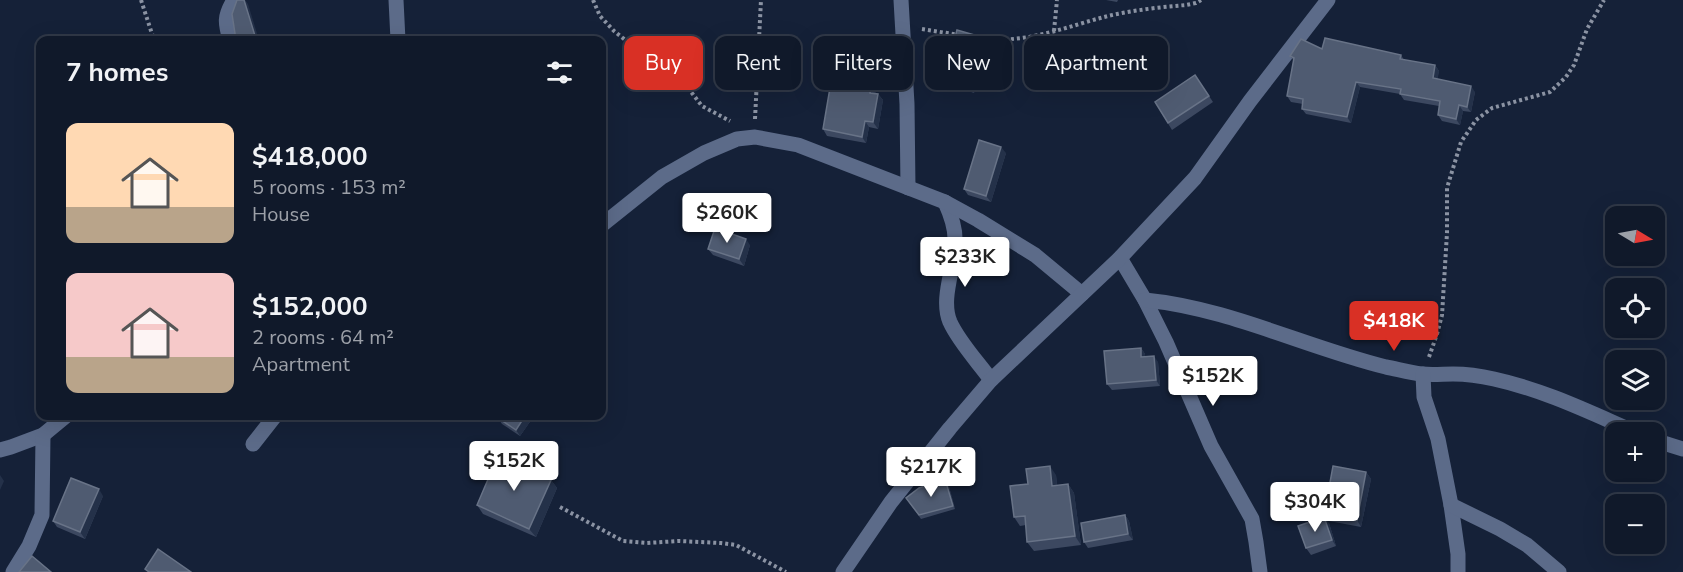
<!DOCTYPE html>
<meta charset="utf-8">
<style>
body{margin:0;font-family:"Nunito Sans",sans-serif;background:#1e2636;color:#f1f3f6;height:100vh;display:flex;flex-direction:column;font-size:22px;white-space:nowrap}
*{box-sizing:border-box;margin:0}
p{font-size:20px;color:#9ca0a8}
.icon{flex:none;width:33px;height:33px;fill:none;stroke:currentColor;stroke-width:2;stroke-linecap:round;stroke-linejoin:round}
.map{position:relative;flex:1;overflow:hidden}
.details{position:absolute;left:36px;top:36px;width:570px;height:384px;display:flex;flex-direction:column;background:#10192a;border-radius:12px;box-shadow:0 6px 24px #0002,0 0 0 2px #303847}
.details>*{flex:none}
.guide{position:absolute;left:624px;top:36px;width:570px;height:54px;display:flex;gap:12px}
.needle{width:39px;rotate:100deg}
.tools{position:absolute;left:1605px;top:206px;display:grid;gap:12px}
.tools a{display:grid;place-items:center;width:60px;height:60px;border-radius:12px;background:#10192a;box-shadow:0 6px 24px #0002,0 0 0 2px #303847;font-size:30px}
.price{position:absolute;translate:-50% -51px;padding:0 14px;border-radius:6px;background:#fff;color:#222;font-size:20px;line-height:39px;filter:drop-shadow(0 2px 3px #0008)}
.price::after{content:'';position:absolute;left:50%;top:36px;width:18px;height:14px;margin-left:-9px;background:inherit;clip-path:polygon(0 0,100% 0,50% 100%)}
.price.selected{background:#d93025;color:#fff}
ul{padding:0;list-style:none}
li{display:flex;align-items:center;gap:18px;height:150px;padding:0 30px}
li span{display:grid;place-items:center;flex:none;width:168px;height:120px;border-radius:12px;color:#555}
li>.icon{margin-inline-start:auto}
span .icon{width:72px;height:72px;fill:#fffc;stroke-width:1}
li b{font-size:26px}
h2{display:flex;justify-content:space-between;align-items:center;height:72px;padding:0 30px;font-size:26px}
.tag{padding:0 21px;border-radius:12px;background:#10192a;box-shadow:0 6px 24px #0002,0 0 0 2px #303847;font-size:21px;line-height:54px}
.tag.selected{background:#d93025;color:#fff}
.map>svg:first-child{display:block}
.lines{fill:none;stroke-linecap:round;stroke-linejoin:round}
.path{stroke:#8b93a3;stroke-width:4;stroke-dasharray:3 3;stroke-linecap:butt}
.minor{stroke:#5c6b89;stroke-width:15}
.wall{fill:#3c4860}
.shaded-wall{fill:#243149}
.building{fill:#4f5b71;stroke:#687387;stroke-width:1.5}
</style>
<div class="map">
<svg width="1683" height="572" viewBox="0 0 1683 572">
<rect width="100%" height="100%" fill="#152138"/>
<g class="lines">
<!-- path -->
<g class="path">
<path d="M141,0L154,40"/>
<path d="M593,0L600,16L614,31L638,50L666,65L681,79L702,106L730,121"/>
<path d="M922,29L959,35"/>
<path d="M1054,31L1057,0"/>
<path d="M981,38C1024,45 1068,26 1108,16C1134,10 1161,7 1186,5L1196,3L1201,0"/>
<path d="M755,119L761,0"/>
<path d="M1429,357L1437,334L1442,315L1447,233V188L1461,142L1476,120L1492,108L1550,92L1566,77L1574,65L1587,29L1604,0"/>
<path d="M560,507L623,541L647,543L679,541L721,543L736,545L786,572"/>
</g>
<!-- minor -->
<g class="minor">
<path d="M396,0L398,40"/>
<path d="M901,0L907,104L908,188"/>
<path d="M230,40C225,23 224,16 234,0"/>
<path d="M945,202C951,215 956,229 955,243C955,268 940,298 950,322C959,342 978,362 991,380"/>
<path d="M602,225L662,177L704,153L737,139L755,137L798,145L945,202L978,220L1035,255L1082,294"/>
<path d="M1120,258L1145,300L1166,342L1211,446L1252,519L1256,542L1260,572"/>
<path d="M1145,300C1228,308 1305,347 1386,367C1397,369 1410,373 1422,374C1432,375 1443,374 1453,374C1466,374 1481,376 1494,379C1544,390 1589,412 1635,432"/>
<path d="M1423,374L1424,397L1438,439L1451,505L1458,554V572"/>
<path d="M1654,440L1683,449"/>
<path d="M253,444L275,416"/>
<path d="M0,450L11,447L43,435L66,416"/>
<path d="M1451,505L1500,529L1527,545L1559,572"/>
<path d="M13,572L29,546L42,515L43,435"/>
<path d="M843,572L891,502L950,428L991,380L1120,258L1195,178L1250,101L1328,0"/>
</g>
</g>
<!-- wall -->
<g class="wall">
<path d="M1106,0H1118L1117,2Z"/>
<path d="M985,38L990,45L988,49L995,56L984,90L976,87L974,93L946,83L942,77L944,70L939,64L953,44Z"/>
<path d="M1322,49L1401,55L1404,60L1435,65L1439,71L1437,79L1475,92L1471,112L1463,111L1460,125L1442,121L1438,115L1439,106L1404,100L1400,94L1360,87L1351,123L1306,114L1302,109L1303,104L1291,102L1287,96L1294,61L1290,56Z"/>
<path d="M1195,75L1213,102L1172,130L1155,102Z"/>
<path d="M877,83L875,94H878L883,100L878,129L869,127L866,143L827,136L823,129Z"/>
<path d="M1006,153L991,202L968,195L964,189Z"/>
<path d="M750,245L744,266L713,255L708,249Z"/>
<path d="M1141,348L1145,354V357L1158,362L1160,386L1112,390L1107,384Z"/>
<path d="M534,416L520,436L502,424L498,418Z"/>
<path d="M1366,472L1371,479L1361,527L1329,521L1324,515Z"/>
<path d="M1056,475L1057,486L1068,484L1074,493L1081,545L1034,551L1027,542L1026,525L1020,526L1014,517L1028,484Z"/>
<path d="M945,479L948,483L955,509L921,519L906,498Z"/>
<path d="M551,480L557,488L536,537L483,514L477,505Z"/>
<path d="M103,496L85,539L57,527L53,521Z"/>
<path d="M1125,515L1129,521L1133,540L1088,548L1084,542Z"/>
<path d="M1329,523L1336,546L1311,555L1306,548Z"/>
</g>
<!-- shaded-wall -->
<g class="shaded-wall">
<path d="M244,0H245L248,4L259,40H257L256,39Z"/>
<path d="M985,38L990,45L987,53L982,47Z"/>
<path d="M991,50L995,56L984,90L980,83Z"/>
<path d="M1435,65L1439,71L1437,84L1433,78Z"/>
<path d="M872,77L877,83L874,99L870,93Z"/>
<path d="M972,81L976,87L974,93L970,86Z"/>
<path d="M1356,82L1360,87L1351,123L1347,117Z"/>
<path d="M1471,86L1475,92L1471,112L1467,107Z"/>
<path d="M878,94L883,100L878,129L873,122Z"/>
<path d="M1459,105L1463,111L1460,125L1456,119Z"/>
<path d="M865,121L869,127L866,143L862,137Z"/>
<path d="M1001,147L1006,153L991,202L986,196Z"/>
<path d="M746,239L750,245L744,266L739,259Z"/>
<path d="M1141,348L1145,354V363L1141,357Z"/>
<path d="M1154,356L1158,362L1160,386L1156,380Z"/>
<path d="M525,416H534L520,436L516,430Z"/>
<path d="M1050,466L1056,475L1058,495L1052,486Z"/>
<path d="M1366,472L1371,479L1361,527L1357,520Z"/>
<path d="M0,475L4,481L0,490Z"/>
<path d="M945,479L948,483L955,509L953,506Z"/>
<path d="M551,480L557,488L536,537L529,529Z"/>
<path d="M1068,484L1074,493L1081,545L1075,536Z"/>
<path d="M99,489L103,496L85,539L80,532Z"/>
<path d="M1125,515L1129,521L1133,540L1128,534Z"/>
<path d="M1324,517L1329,523L1336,546L1332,540Z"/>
</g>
<!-- building -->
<g class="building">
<path d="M237,0H244L256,39L249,40H236L232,14Z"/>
<path d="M957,30L985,38L982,47L991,50L980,83L972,81L970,86L942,77L946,66L939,64L946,42L953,44Z"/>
<path d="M1325,38L1401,55L1400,59L1435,65L1433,78L1471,86L1467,107L1459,105L1456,119L1438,115L1440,101L1400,94L1401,89L1356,82L1347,117L1302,109L1303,99L1287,96L1294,58L1290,56L1301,39L1322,49Z"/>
<path d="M833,70L872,77L870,93L878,94L873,122L865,121L862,137L823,129Z"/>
<path d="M1195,75L1209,96L1168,123L1155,102Z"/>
<path d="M979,140L1001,147L986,196L964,189Z"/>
<path d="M715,228L746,239L739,259L708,249Z"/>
<path d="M1141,348V357L1154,356L1156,380L1107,384L1104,351Z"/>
<path d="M500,416H525L516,430L498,418Z"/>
<path d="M498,456L551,480L529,529L477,505Z"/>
<path d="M1050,466L1052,486L1068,484L1075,536L1027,542L1025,516L1014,517L1010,486L1028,484L1026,469Z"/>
<path d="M1333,466L1366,472L1357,520L1324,515Z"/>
<path d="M71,478L99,489L80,532L53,521Z"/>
<path d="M945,479L953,506L919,515L906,498L919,488Z"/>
<path d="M1125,515L1128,534L1084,542L1081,523Z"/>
<path d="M1324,517L1332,540L1306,548L1298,526Z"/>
<path d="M158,549L191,572H149L145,569Z"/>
<path d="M32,556L51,572H19Z"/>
</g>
</svg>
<div class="tools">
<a><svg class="needle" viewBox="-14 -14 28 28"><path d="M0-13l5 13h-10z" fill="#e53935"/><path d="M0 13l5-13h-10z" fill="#9ca0a8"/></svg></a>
<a><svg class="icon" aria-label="locate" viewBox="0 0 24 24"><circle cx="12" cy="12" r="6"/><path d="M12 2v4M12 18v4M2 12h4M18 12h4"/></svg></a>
<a><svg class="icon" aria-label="layers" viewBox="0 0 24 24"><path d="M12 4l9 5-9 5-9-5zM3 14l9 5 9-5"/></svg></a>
<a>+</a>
<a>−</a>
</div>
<b class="price" style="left:727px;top:244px">$260K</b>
<b class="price" style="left:965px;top:288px">$233K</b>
<b class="price selected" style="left:1394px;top:352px">$418K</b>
<b class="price" style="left:1213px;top:407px">$152K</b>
<b class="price" style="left:514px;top:492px">$152K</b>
<b class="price" style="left:931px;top:498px">$217K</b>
<b class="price" style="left:1315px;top:533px">$304K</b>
<div class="guide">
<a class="tag selected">Buy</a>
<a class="tag">Rent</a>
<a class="tag">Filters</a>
<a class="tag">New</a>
<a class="tag">Apartment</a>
</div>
<section class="details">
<h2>7 homes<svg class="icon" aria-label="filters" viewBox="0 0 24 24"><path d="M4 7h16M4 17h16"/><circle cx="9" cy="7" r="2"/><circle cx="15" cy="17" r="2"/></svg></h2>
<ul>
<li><span style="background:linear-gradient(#ffd9b3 70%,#b9a48a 0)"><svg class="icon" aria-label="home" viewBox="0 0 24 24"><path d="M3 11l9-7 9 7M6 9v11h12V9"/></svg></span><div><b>$418,000</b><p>5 rooms · 153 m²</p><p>House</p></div></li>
<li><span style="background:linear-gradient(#f6c9c9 70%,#b9a48a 0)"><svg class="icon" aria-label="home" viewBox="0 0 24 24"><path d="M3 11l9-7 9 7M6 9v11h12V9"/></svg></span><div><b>$152,000</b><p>2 rooms · 64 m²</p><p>Apartment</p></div></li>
</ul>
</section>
</div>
